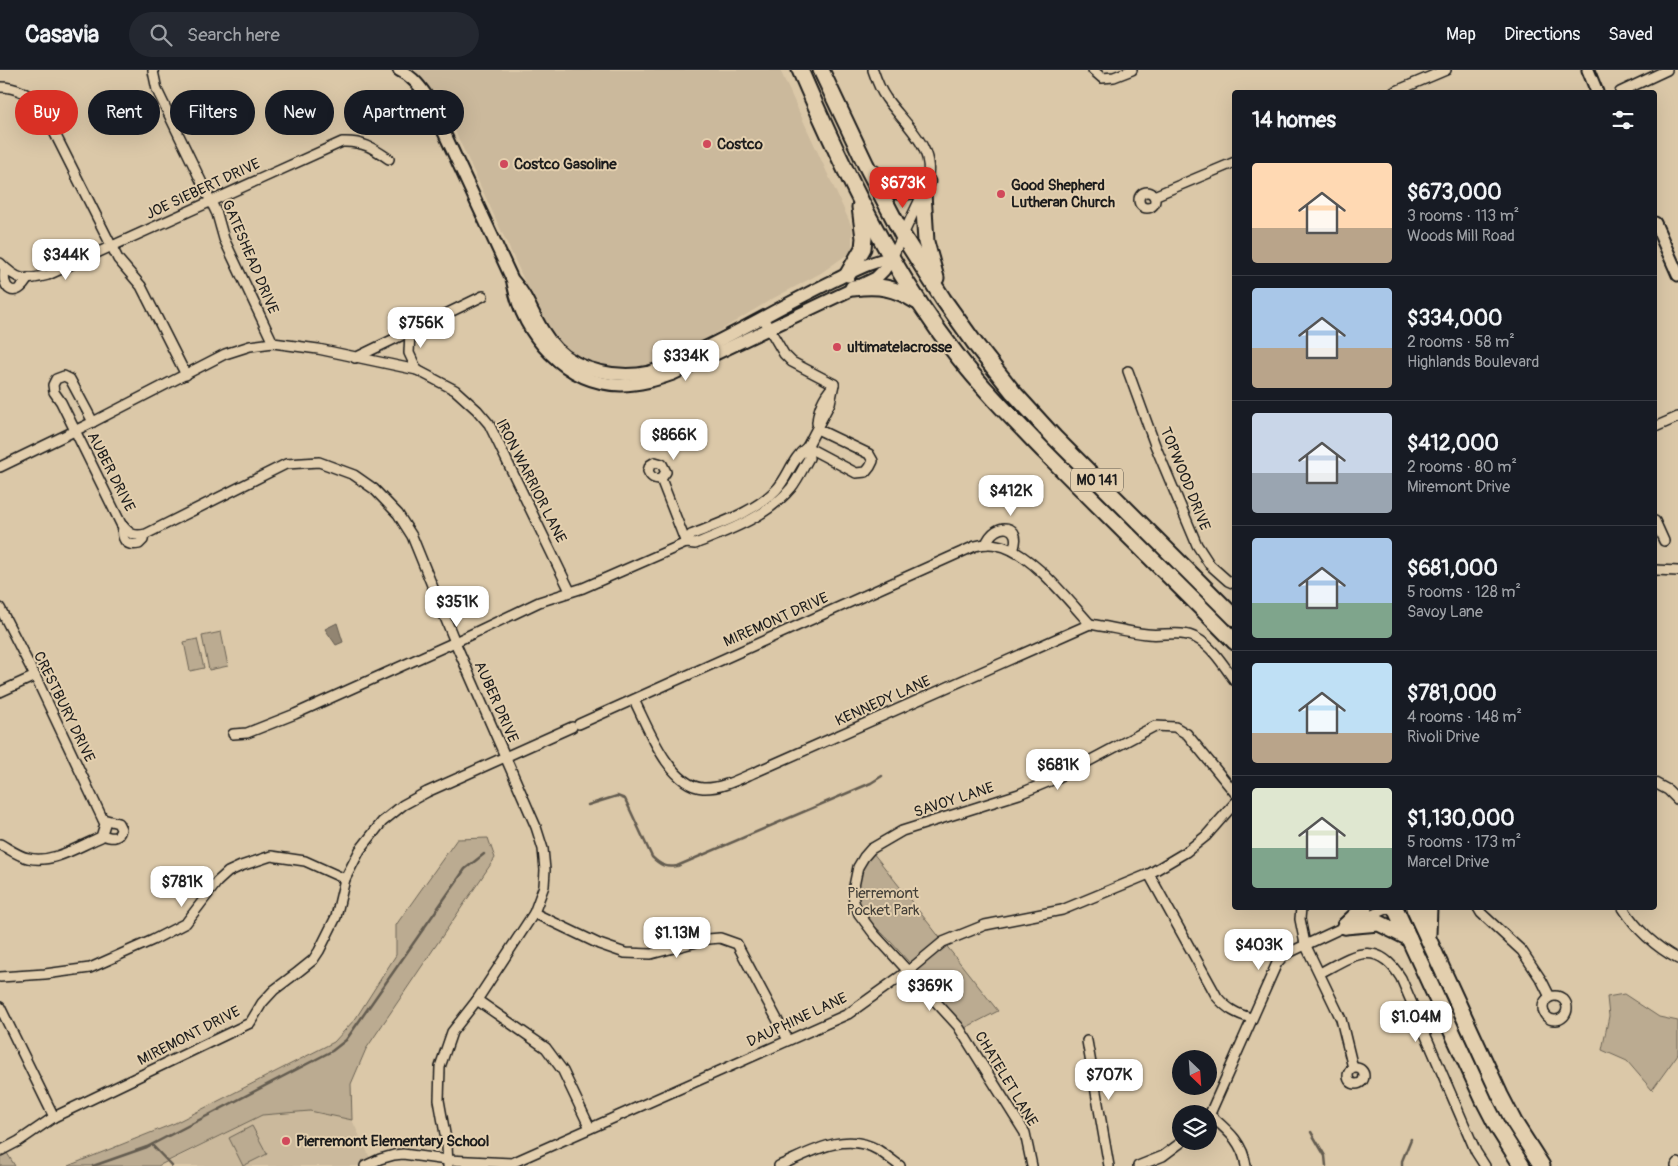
<!DOCTYPE html>
<meta charset="utf-8">
<style>
body{margin:0;font-family:Pangolin,sans-serif;background:#242831;color:#f1f3f6;height:100vh;display:flex;flex-direction:column;font-size:19px;white-space:nowrap}
*{box-sizing:border-box;margin:0}
p{font-size:16px;color:#9ea1a6}
.icon{flex:none;width:28px;height:28px;fill:none;stroke:currentColor;stroke-width:2;stroke-linecap:round;stroke-linejoin:round}
.map{position:relative;flex:1;overflow:hidden}
.panel{position:absolute;left:1232px;top:20px;width:425px;height:820px;display:flex;flex-direction:column;background:#171b24;border-radius:5px;box-shadow:0 5px 20px #0002}
.panel>*{flex:none}
.guide{position:absolute;left:15px;top:20px;width:475px;height:45px;display:flex;gap:10px}
.needle{width:32px;rotate:155deg}
.fabs{position:absolute;left:1172px;top:980px;display:grid;gap:10px}
.fabs a{display:grid;place-items:center;width:45px;height:45px;border-radius:50%;background:#171b24;box-shadow:0 5px 20px #0002;font-size:25px}
.price{position:absolute;translate:-50% -42px;padding:0 11px;border-radius:10px;background:#fff;color:#222;font-size:16px;line-height:32px;filter:drop-shadow(0 1px 2px #0008)}
.price::after{content:'';position:absolute;left:50%;top:30px;width:15px;height:11px;margin-left:-8px;background:inherit;clip-path:polygon(0 0,100% 0,50% 100%)}
.price.selected{background:#d93025;color:#fff}
ul{padding:0;list-style:none}
li{display:flex;align-items:center;gap:15px;height:125px;padding:0 20px}
li+li{border-top:1px solid #363941}
li span{display:grid;place-items:center;flex:none;width:140px;height:100px;border-radius:5px;color:#555}
li>.icon{margin-inline-start:auto}
span .icon{width:60px;height:60px;fill:#fffc;stroke-width:1}
li b{font-size:21px}
h2{display:flex;justify-content:space-between;align-items:center;height:60px;padding:0 20px;font-size:21px}
.tag{padding:0 18px;border-radius:22px;background:#171b24;box-shadow:0 5px 20px #0002;font-size:18px;line-height:45px}
.tag.selected{background:#d93025;color:#fff}
header{display:flex;align-items:center;gap:30px;box-sizing:border-box;height:70px;padding:0 25px;background:#171b24;border-bottom:1px solid #363941}
header strong{font-size:24px}
nav{display:flex;gap:28px;margin-inline-start:auto;font-size:18px}
.search{width:350px;height:45px;background:#242831;display:flex;align-items:center;gap:12px;box-sizing:border-box;padding:0 18px;border-radius:28px;color:#9ea1a6;font-size:19px}
.map>svg:first-child{display:block}
.built{fill:#cbb99c}
.green{fill:#bbab91;stroke:#6c6456}
.water{fill:#928572;stroke:#635b50}
.lines{fill:none;stroke-linecap:round;stroke-linejoin:round}
.stream{stroke:#635b50;stroke-width:2.5}
.minor-casing{stroke:#1c1c1c;stroke-width:12}
.tertiary-casing{stroke:#1c1c1c;stroke-width:15}
.trunk-casing{stroke:#1c1c1c;stroke-width:19}
.minor{stroke:#e3cfae;stroke-width:9}
.tertiary{stroke:#e3cfae;stroke-width:11}
.trunk{stroke:#e3cfae;stroke-width:15}
.poi-dot{fill:#d1495b;stroke:#e3cfae;stroke-width:2}
.labels{text-anchor:middle;dominant-baseline:central;stroke-width:4;stroke-linejoin:round;paint-order:stroke}
.shield{fill:#e3cfae;stroke:#585248;stroke-width:1}
.shield-label{font-size:14px;font-weight:bold;fill:#1c1c1c}
.poi-label{font-size:15px;font-weight:bold;fill:#1c1c1c;stroke:#e3cfae;text-anchor:start}
.street-label{font-size:15px;fill:#1c1c1c;stroke:#e3cfae}
.park-label{font-size:15px;fill:#444039;stroke:#e3cfae}
</style>
<header>
<strong>Casavia</strong>
<div class="search"><svg class="icon" aria-label="search" viewBox="0 0 24 24"><circle cx="10" cy="10" r="6"/><path d="M15 15l6 6"/></svg>Search here</div>
<nav><a>Map</a><a>Directions</a><a>Saved</a></nav>
</header>
<div class="map">
<svg width="1678" height="1096" viewBox="0 0 1678 1096">
<rect width="100%" height="100%" fill="#dbc8a8"/>
<filter id="ink" filterUnits="userSpaceOnUse"><feTurbulence type="fractalNoise" baseFrequency=".02" numOctaves="2"/><feDisplacementMap in="SourceGraphic" scale="10" xChannelSelector="R" yChannelSelector="G"/><feConvolveMatrix kernelMatrix="1 2 1 2 8 2 1 2 1" color-interpolation-filters="sRGB"/></filter>
<g filter="url(#ink)">
<!-- built -->
<g class="built">
<path d="M415,0H780L852,157V181L821,203L772,229L701,272L655,293L626,302L591,295L560,276L544,253L448,46Z"/>
<path d="M310,1041L352,1050L374,1096H169L167,1093L262,1045Z"/>
</g>
<!-- green -->
<g class="green">
<path d="M221,562L228,596L209,600L202,566Z"/>
<path d="M197,569L204,598L190,601L184,572Z"/>
<path d="M488,768L495,788L366,979L351,1014L352,1050L310,1041L262,1045L158,1096H68L175,1053L334,972L356,948L396,885V855L457,769Z"/>
<path d="M873,783L998,941L965,958C940,929 916,899 890,871C879,859 863,848 859,832C853,814 862,796 873,783Z"/>
<path d="M1624,924L1659,947L1678,951V984L1652,1020L1627,991L1602,980L1609,946L1607,927Z"/>
<path d="M252,1056L267,1084L243,1096L229,1068Z"/>
<path d="M7,1083L15,1096H0V1086Z"/>
</g>
<!-- water -->
<path class="water" d="M337,553L343,572L336,575L325,559Z"/>
<g class="lines">
<!-- stream -->
<g class="stream">
<path d="M588,735L617,726L625,729L652,787C660,795 666,798 677,796L871,713L882,706"/>
<path d="M1311,1062L1325,1086L1326,1096"/>
<path d="M152,1075L172,1096"/>
<path d="M93,1096L147,1077L332,981L346,970L465,799L484,784"/>
<path d="M1402,1096V1091L1411,1069"/>
</g>
<!-- minor casing -->
<g class="minor-casing">
<g id="minor">
<path d="M873,0C876,9 880,20 886,28C905,55 938,78 926,115"/>
<path d="M1093,0L1102,8L1114,7L1132,0"/>
<path d="M153,1L157,20L217,144L224,169L273,273"/>
<path d="M0,17C18,17 31,25 42,38L118,189L141,216L186,305"/>
<path d="M1394,22L1446,0"/>
<path d="M1620,22L1667,0"/>
<circle cx="1147" cy="130" r="8"/>
<path d="M1154,126L1235,92"/>
<path d="M892,188L921,127"/>
<path d="M0,193C18,211 23,211 48,205L342,72C363,71 373,78 389,89"/>
<path d="M5,198C0,219 16,231 28,208"/>
<path d="M763,248L784,284L792,292L834,314"/>
<path d="M410,261L409,283L417,300"/>
<path d="M355,288L483,226"/>
<path d="M1128,301L1155,375L1197,475L1210,495L1228,511L1235,514"/>
<path d="M93,352L70,309L64,306L56,309L53,315L54,322L61,332L121,454C130,464 133,467 146,464L286,394L319,392L354,405L374,419L398,444L412,466L455,572L536,757L543,779L545,800L544,816L534,843L477,930L452,962L440,997L439,1030L447,1075L448,1096"/>
<path d="M817,353C818,339 823,327 833,316"/>
<path d="M1655,357L1678,347"/>
<path d="M807,377L856,403L866,402L870,397L873,391L869,384L817,359"/>
<path d="M0,397L93,352L225,284L250,276L273,273L318,279L417,300L455,320L477,340L489,354L570,521"/>
<path d="M661,409C654,409 651,408 648,401L650,395L655,392L662,394L666,402L661,409L686,473"/>
<path d="M1655,451L1664,471"/>
<path d="M123,456C121,468 125,477 139,474L143,470L144,465"/>
<path d="M686,473L695,474C729,460 767,447 791,418C798,409 803,398 809,388L807,377"/>
<path d="M986,474C996,449 1024,455 1013,480"/>
<path d="M1655,500L1678,501"/>
<path d="M0,538L35,606L105,754L101,767C79,776 53,794 28,788C18,786 9,779 0,774"/>
<path d="M0,622L35,606"/>
<path d="M634,630C647,655 669,716 703,718C722,719 741,708 758,701L1090,554C1109,557 1128,562 1147,564C1163,566 1182,560 1196,568C1213,577 1224,596 1235,611"/>
<path d="M579,654L975,476C983,474 989,473 997,475C1029,480 1068,530 1090,554"/>
<path d="M233,664L247,663L295,644L455,572L539,532L583,518L686,473L691,465C720,453 753,443 776,420C788,408 792,388 807,377L830,333L834,314"/>
<path d="M1655,713L1668,720L1678,730"/>
<path d="M102,765C111,768 119,770 121,759L118,753L103,749"/>
<path d="M1149,804L1217,927C1227,939 1237,944 1251,948"/>
<path d="M1301,838L1300,849L1305,874L1341,949L1353,998"/>
<path d="M1478,838L1481,843L1522,881L1542,911L1550,927"/>
<path d="M1623,838C1637,860 1654,876 1678,889"/>
<path d="M534,843L599,874L625,883L651,884L708,869L720,868L737,874L788,970"/>
<path d="M1360,850L1389,838"/>
<path d="M1320,903C1352,886 1376,867 1401,908L1476,1082L1485,1096"/>
<path d="M0,907L45,904L90,898L153,870L186,853L217,812L228,802L241,796L271,786L305,791L345,809"/>
<circle cx="1555" cy="938" r="12"/>
<path d="M477,930L546,978L563,1001L590,1058"/>
<path d="M0,937L54,1047"/>
<path d="M1087,971L1109,1096"/>
<circle cx="1356" cy="1006" r="8"/>
<path d="M1210,1045C1227,1060 1243,1072 1246,1096"/>
<path d="M1209,1046L1277,893L1284,885L1348,855"/>
<path d="M0,1081L19,1071L54,1047L250,953L262,933L274,920L298,902L313,890L319,881L336,847L345,809L360,780L382,752L403,735L427,722L572,657"/>
<path d="M365,1096L380,1089L394,1085L403,1084L447,1090L512,1093L848,944L908,901L943,872L985,855L1062,840L1149,804L1186,782L1206,766L1235,733"/>
<path d="M779,1096C809,1083 845,1060 878,1080C886,1085 893,1091 900,1096"/>
<path d="M1032,1096L1025,1063L958,956L874,864L859,844L854,832L853,821L858,797L864,787L871,779L902,761L1019,724L1057,708L1155,656L1175,657L1187,664L1235,723"/>
<path d="M1138,1096L1163,1086L1183,1071"/>
<path d="M1676,1096L1678,1093"/>
</g>
</g>
<!-- tertiary casing -->
<g class="tertiary-casing">
<g id="tertiary">
<path d="M399,0C413,7 421,17 429,30L512,209C517,215 522,221 525,227C535,245 542,264 557,279C579,301 619,309 649,302C668,297 687,287 704,278C749,256 791,231 835,210C854,201 871,191 892,188"/>
<path d="M1588,0L1597,22"/>
<path d="M1655,153L1678,205"/>
<path d="M513,213C523,265 565,314 621,315C640,315 656,310 673,304L876,208L884,200L892,188"/>
</g>
</g>
<!-- trunk casing -->
<g class="trunk-casing">
<g id="trunk">
<path d="M800,0C843,99 889,198 956,284C983,319 1015,351 1045,382C1108,446 1172,508 1235,572"/>
<path d="M821,0L866,95L903,166L943,229L976,275L1013,322L1054,367L1235,548"/>
<path d="M873,103C894,121 903,130 927,112"/>
<path d="M923,123L926,172L936,208"/>
<path d="M848,204L863,178L864,168L860,137"/>
<path d="M853,218C879,215 894,217 916,231"/>
<path d="M1395,838L1484,1031L1498,1058L1522,1096"/>
<path d="M1414,838L1500,1025L1514,1052L1542,1096"/>
<path d="M1345,856L1379,853L1409,868"/>
<path d="M1345,856L1364,838"/>
<path d="M1428,864L1429,838"/>
</g>
</g>
<!-- minor -->
<use href="#minor" class="minor"/>
<!-- tertiary -->
<use href="#tertiary" class="tertiary"/>
<!-- trunk -->
<use href="#trunk" class="trunk"/>
</g>
</g>
<!-- markers -->
<g class="poi-dot">
<circle cx="707" cy="74" r="5"/>
<circle cx="504" cy="94" r="5"/>
<circle cx="1001" cy="124" r="5"/>
<circle cx="837" cy="277" r="5"/>
<circle cx="286" cy="1071" r="5"/>
</g>
<g class="labels">
<!-- shield labels -->
<rect class="shield" x="1071" y="398.5" width="52" height="23" rx="4"/>
<g class="shield-label">
<text x="1097" y="410">MO 141</text>
</g>
<!-- poi labels -->
<g class="poi-label">
<text x="717" y="74">Costco</text>
<text x="514" y="94">Costco Gasoline</text>
<text x="1011" y="115">Good Shepherd<tspan x="1011" dy="17">Lutheran Church</tspan></text>
<text x="847" y="277">ultimatelacrosse</text>
<text x="296" y="1071">Pierremont Elementary School</text>
</g>
<!-- street labels -->
<g class="street-label">
<text transform="translate(203 119) rotate(-25)">JOE SIEBERT DRIVE</text>
<text transform="translate(250 187) rotate(67)">GATESHEAD DRIVE</text>
<text transform="translate(111 402) rotate(63)">AUBER DRIVE</text>
<text transform="translate(1185 409) rotate(68)">TOPWOOD DRIVE</text>
<text transform="translate(531 411) rotate(63)">IRON WARRIOR LANE</text>
<text transform="translate(776 550) rotate(-24)">MIREMONT DRIVE</text>
<text transform="translate(883 631) rotate(-24)">KENNEDY LANE</text>
<text transform="translate(496 632) rotate(66)">AUBER DRIVE</text>
<text transform="translate(64 637) rotate(64)">CRESTBURY DRIVE</text>
<text transform="translate(954 730) rotate(-18)">SAVOY LANE</text>
<text transform="translate(797 950) rotate(-25)">DAUPHINE LANE</text>
<text transform="translate(189 966) rotate(-27)">MIREMONT DRIVE</text>
<text transform="translate(1006 1009) rotate(59)">CHATELET LANE</text>
</g>
<!-- park labels -->
<g class="park-label">
<text x="883" y="823">Pierremont<tspan x="883" dy="17">Pocket Park</tspan></text>
</g>
</g>
</svg>
<div class="fabs">
<a><svg class="needle" viewBox="-14 -14 28 28"><path d="M0-13l5 13h-10z" fill="#e53935"/><path d="M0 13l5-13h-10z" fill="#9ea1a6"/></svg></a>
<a><svg class="icon" aria-label="layers" viewBox="0 0 24 24"><path d="M12 4l9 5-9 5-9-5zM3 14l9 5 9-5"/></svg></a>
</div>
<b class="price selected" style="left:903px;top:139px">$673K</b>
<b class="price" style="left:66px;top:211px">$344K</b>
<b class="price" style="left:421px;top:279px">$756K</b>
<b class="price" style="left:686px;top:312px">$334K</b>
<b class="price" style="left:674px;top:391px">$866K</b>
<b class="price" style="left:1011px;top:447px">$412K</b>
<b class="price" style="left:457px;top:558px">$351K</b>
<b class="price" style="left:1058px;top:721px">$681K</b>
<b class="price" style="left:182px;top:838px">$781K</b>
<b class="price" style="left:677px;top:889px">$1.13M</b>
<b class="price" style="left:1259px;top:901px">$403K</b>
<b class="price" style="left:930px;top:942px">$369K</b>
<b class="price" style="left:1416px;top:973px">$1.04M</b>
<b class="price" style="left:1109px;top:1031px">$707K</b>
<div class="guide">
<a class="tag selected">Buy</a>
<a class="tag">Rent</a>
<a class="tag">Filters</a>
<a class="tag">New</a>
<a class="tag">Apartment</a>
</div>
<section class="panel">
<h2>14 homes<svg class="icon" aria-label="filters" viewBox="0 0 24 24"><path d="M4 7h16M4 17h16"/><circle cx="9" cy="7" r="2"/><circle cx="15" cy="17" r="2"/></svg></h2>
<ul>
<li><span style="background:linear-gradient(#ffd9b3 65%,#b9a48a 0)"><svg class="icon" aria-label="home" viewBox="0 0 24 24"><path d="M3 11l9-7 9 7M6 9v11h12V9"/></svg></span><div><b>$673,000</b><p>3 rooms · 113 m²</p><p>Woods Mill Road</p></div></li>
<li><span style="background:linear-gradient(#a9c7e8 60%,#b9a48a 0)"><svg class="icon" aria-label="home" viewBox="0 0 24 24"><path d="M3 11l9-7 9 7M6 9v11h12V9"/></svg></span><div><b>$334,000</b><p>2 rooms · 58 m²</p><p>Highlands Boulevard</p></div></li>
<li><span style="background:linear-gradient(#c9d6e8 60%,#9aa5b1 0)"><svg class="icon" aria-label="home" viewBox="0 0 24 24"><path d="M3 11l9-7 9 7M6 9v11h12V9"/></svg></span><div><b>$412,000</b><p>2 rooms · 80 m²</p><p>Miremont Drive</p></div></li>
<li><span style="background:linear-gradient(#a9c7e8 65%,#7fa58c 0)"><svg class="icon" aria-label="home" viewBox="0 0 24 24"><path d="M3 11l9-7 9 7M6 9v11h12V9"/></svg></span><div><b>$681,000</b><p>5 rooms · 128 m²</p><p>Savoy Lane</p></div></li>
<li><span style="background:linear-gradient(#bfe0f5 70%,#b9a48a 0)"><svg class="icon" aria-label="home" viewBox="0 0 24 24"><path d="M3 11l9-7 9 7M6 9v11h12V9"/></svg></span><div><b>$781,000</b><p>4 rooms · 148 m²</p><p>Rivoli Drive</p></div></li>
<li><span style="background:linear-gradient(#dfe7d0 60%,#7fa58c 0)"><svg class="icon" aria-label="home" viewBox="0 0 24 24"><path d="M3 11l9-7 9 7M6 9v11h12V9"/></svg></span><div><b>$1,130,000</b><p>5 rooms · 173 m²</p><p>Marcel Drive</p></div></li>
</ul>
</section>
</div>
